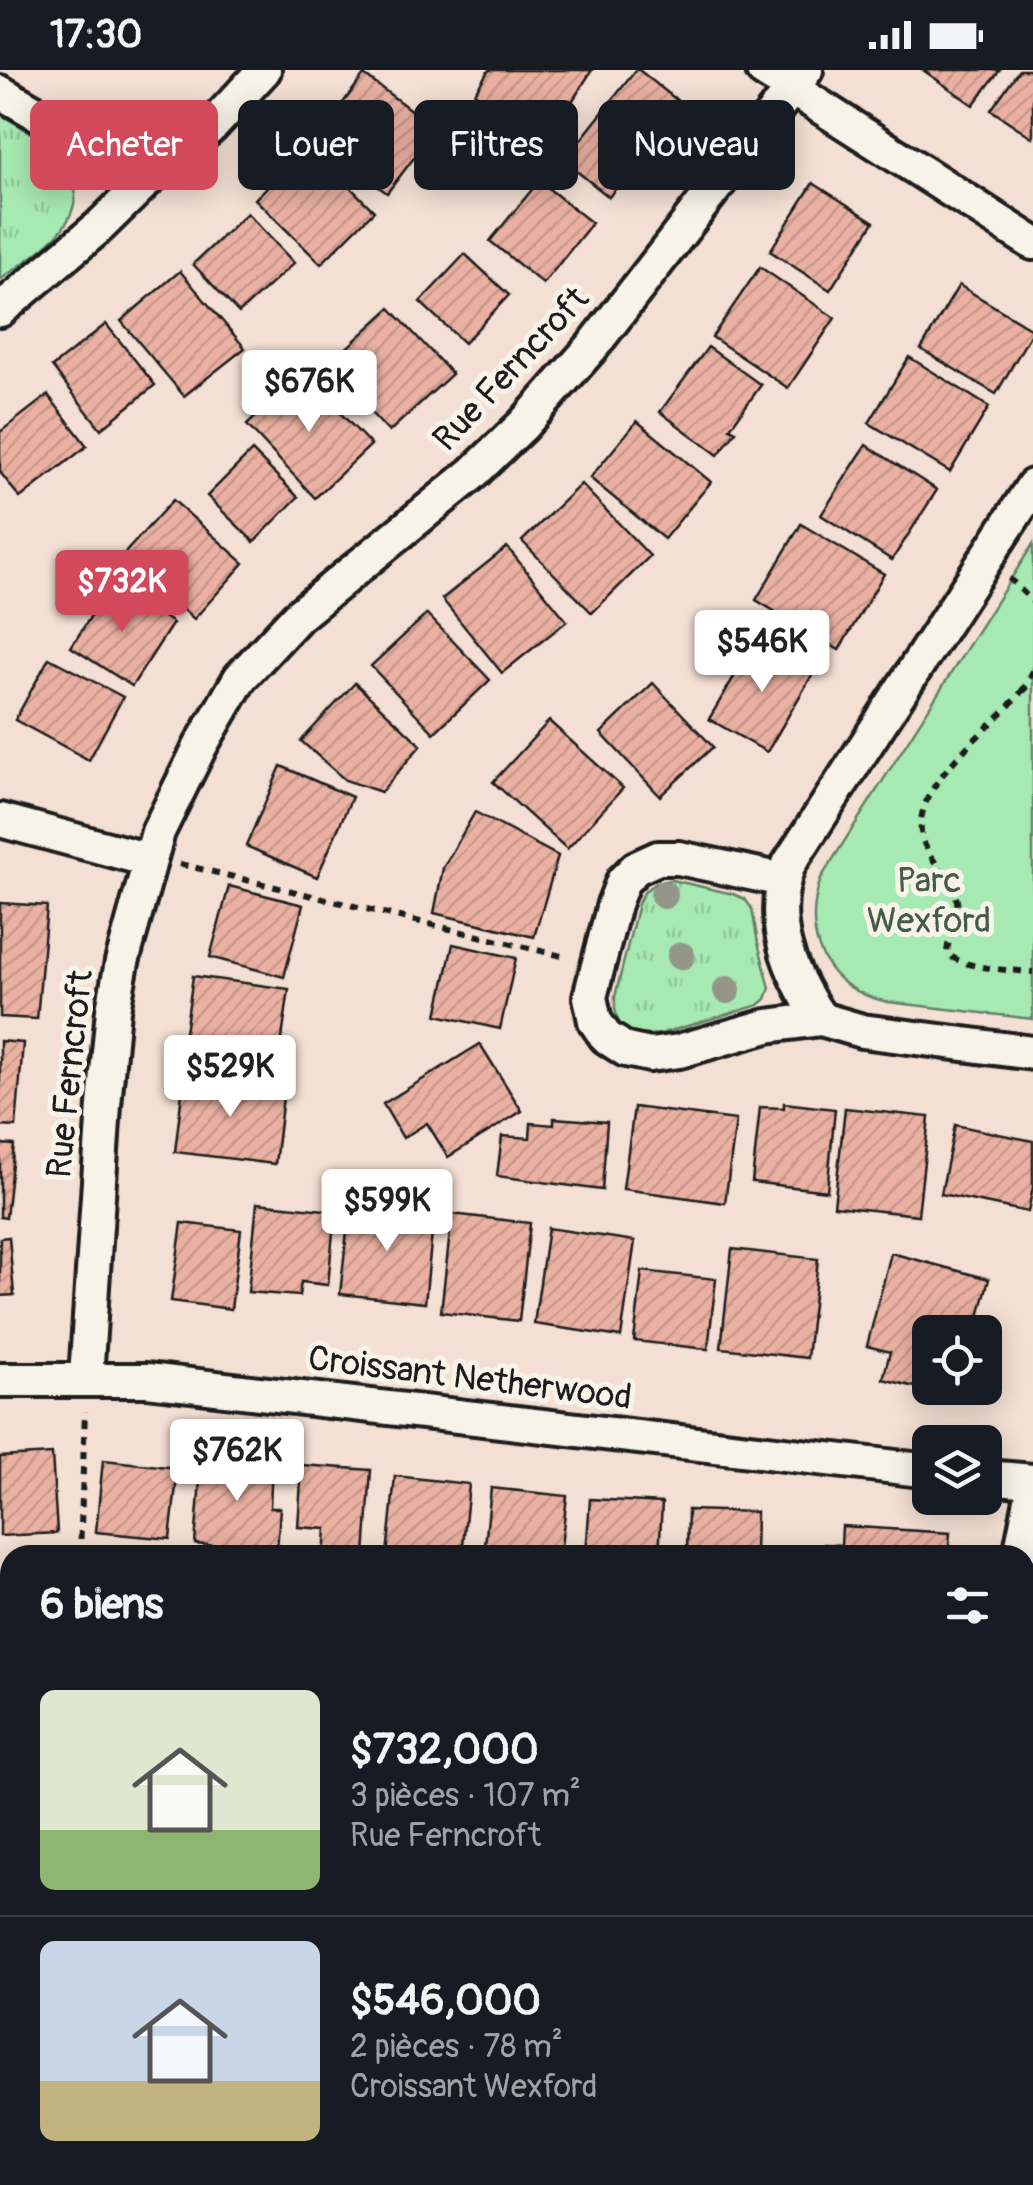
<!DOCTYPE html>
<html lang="fr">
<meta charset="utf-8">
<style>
body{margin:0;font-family:Pangolin,sans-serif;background:#20242c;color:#f1f3f6;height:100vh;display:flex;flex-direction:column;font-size:38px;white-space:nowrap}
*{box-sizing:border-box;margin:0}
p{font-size:32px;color:#9ea1a6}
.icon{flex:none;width:55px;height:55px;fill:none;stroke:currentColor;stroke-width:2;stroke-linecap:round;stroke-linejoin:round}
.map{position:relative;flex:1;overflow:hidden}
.side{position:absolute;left:0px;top:1475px;width:1035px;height:640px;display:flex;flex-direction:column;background:#171b24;border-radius:30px 30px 0 0;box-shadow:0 5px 25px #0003}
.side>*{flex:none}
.banner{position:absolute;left:30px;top:30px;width:975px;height:90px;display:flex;gap:20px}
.fabs{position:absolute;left:912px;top:1245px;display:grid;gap:20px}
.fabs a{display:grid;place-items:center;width:90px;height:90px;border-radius:15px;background:#171b24;box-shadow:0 5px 25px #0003;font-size:50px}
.price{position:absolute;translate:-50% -85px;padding:0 22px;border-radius:10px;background:#fff;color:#222;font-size:32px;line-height:65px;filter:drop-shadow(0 2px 5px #0008)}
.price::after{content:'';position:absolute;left:50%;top:60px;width:30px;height:22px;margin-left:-15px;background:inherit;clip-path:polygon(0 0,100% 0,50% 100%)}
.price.selected{background:#d1495b;color:#fff}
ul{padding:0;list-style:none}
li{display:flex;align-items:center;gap:30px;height:250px;padding:0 40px}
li+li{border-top:2px solid #363941}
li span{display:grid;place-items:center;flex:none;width:280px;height:200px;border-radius:15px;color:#555}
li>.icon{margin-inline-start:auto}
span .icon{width:120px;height:120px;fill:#fffc;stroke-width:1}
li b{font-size:42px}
h2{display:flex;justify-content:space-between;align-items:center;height:120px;padding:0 40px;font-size:42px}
.pill{padding:0 35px;border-radius:15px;background:#171b24;box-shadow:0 5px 25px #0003;font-size:35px;line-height:90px}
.pill.selected{background:#d1495b;color:#fff}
.status{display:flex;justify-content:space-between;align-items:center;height:70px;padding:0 50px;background:#171b24;direction:ltr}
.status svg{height:28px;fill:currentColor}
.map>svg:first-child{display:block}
.grass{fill:url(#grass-tufts);stroke:#628267;stroke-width:2.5}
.park{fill:#a7e9b2;stroke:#628267;stroke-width:2.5}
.building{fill:url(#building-hatch);stroke:#1c1c1c;stroke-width:2.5}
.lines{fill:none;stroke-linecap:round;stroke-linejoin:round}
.street-casing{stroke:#1c1c1c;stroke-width:40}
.path{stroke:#1c1c1c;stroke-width:6;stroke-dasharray:8 8;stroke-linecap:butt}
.street{stroke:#f7f3e8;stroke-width:32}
.tree{fill:#949687}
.labels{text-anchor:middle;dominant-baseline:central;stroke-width:10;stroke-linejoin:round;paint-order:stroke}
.street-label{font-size:35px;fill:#1c1c1c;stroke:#f7f3e8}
.park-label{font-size:35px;fill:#465a49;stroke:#f7f3e8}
</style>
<div class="status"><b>17:30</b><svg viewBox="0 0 49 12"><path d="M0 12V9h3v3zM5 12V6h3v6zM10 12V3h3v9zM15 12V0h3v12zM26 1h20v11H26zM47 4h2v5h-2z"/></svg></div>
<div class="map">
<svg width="1033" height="2115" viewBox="0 0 1033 2115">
<defs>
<pattern id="grass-tufts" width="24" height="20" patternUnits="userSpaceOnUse" patternTransform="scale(2.5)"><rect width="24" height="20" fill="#a7e9b2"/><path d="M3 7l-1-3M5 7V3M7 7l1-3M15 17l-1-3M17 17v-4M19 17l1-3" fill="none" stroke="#8fc798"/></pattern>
<pattern id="building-hatch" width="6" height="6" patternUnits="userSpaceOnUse" patternTransform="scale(2.5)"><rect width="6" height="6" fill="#eab1a2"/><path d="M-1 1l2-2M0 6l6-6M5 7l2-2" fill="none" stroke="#c8988b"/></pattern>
</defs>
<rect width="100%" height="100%" fill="#f3dfd3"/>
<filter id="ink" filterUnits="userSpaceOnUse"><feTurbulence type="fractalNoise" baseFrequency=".01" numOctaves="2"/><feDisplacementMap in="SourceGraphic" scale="20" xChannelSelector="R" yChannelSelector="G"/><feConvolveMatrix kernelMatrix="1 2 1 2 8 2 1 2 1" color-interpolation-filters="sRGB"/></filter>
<g filter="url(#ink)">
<!-- grass -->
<g class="grass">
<path d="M0,44C18,56 51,72 65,88C71,96 74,108 75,118C79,162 30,187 0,210Z"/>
<path d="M672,810L733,824L745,829L752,839L758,873L770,918L766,929L759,935L660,964C630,967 613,961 615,927L638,834C644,817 655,812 672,810Z"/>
</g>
<!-- park -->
<path class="park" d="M1033,474V949L888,932C825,919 801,868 821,808Z"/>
<!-- building -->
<g class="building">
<path d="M489,0H592L548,70L474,23Z"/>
<path d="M636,0H639L683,35L609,127L564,91Z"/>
<path d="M923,0H1000L973,35Z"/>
<path d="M1019,0H1033V68L991,40Z"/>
<path d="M364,5L436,59L387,123L315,70Z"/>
<path d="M308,75L374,141L321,194L255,129Z"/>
<path d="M539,111L592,153L543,214L490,171Z"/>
<path d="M813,113L874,152L830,220L770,181Z"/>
<path d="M247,143L294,193L239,243L193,194Z"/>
<path d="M465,184L509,225L464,273L420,232Z"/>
<path d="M760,197L835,248L788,318L712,267Z"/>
<path d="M180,201L245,278L184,326L121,251Z"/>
<path d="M959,215L1033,260L996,324L921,279Z"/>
<path d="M390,238L452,304L389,362L327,296Z"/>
<path d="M106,254L155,315L101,359L52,297Z"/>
<path d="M708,277L761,315L730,358L736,361L718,385L660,342Z"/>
<path d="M909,287L989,337L950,402L869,353Z"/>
<path d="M302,303L371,375L315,428L247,355Z"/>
<path d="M48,325L87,376L20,428L0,402V362Z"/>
<path d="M637,351L711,412L664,469L590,408Z"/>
<path d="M866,375L937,420L892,490L821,445Z"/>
<path d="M252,381L298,427L254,472L207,426Z"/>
<path d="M581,414L650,486L592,543L522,471Z"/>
<path d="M173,430L244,493L194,549L123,485Z"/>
<path d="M801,454L884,504L839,580L756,530Z"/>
<path d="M507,477L567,551L502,603L442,529Z"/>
<path d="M112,513L173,553L132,616L71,577Z"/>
<path d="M427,544L490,610L434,663L371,596Z"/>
<path d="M757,568L814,602L767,682L709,649Z"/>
<path d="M49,588L123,627L89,690L15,650Z"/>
<path d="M355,613L421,675L381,722L345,710L301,671Z"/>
<path d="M653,613L713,677L660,726L601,663Z"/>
<path d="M549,651L623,718L567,779L493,712Z"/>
<path d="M281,696L352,727L317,807L246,776Z"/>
<path d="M475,742L558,786L534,867L434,843L443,798Z"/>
<path d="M229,816L303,835L284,907L210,887Z"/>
<path d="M0,833L47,836L37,949L0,947Z"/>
<path d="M453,874L516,888L500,959L437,945Z"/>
<path d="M193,906L289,919L277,1004L181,991Z"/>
<path d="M0,971L23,973L16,1057L0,1056Z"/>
<path d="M480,974L522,1041L448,1087L427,1053L403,1068L383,1034Z"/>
<path d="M184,1006L284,1018L275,1094L175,1082Z"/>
<path d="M784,1033L835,1039L827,1121L752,1112L760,1037L784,1038Z"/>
<path d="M634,1037L736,1050L725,1133L623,1119Z"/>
<path d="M845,1038L929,1047L918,1145L834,1136Z"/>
<path d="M554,1048L607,1052L602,1120L497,1106L502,1066L530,1068L531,1053L554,1055Z"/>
<path d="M955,1055L1033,1071V1117L1028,1142L941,1124Z"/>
<path d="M0,1074L14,1075L6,1148L0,1147Z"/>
<path d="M257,1133L335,1141L328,1215L301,1212L299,1226L248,1222Z"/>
<path d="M350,1134L434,1143L425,1233L340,1224Z"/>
<path d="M452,1144L530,1153L519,1251L441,1242Z"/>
<path d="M182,1153L241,1160L231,1239L171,1231Z"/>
<path d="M548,1158L635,1171L621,1267L534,1254Z"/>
<path d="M9,1167L14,1225L0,1226V1168Z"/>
<path d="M732,1179L818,1189L807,1288L721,1278Z"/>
<path d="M891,1183L989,1209L975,1262H930L931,1321L883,1309L890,1282L867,1276Z"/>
<path d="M642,1201L716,1209L708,1279L634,1271Z"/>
<path d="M52,1384L57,1463L0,1466V1387Z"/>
<path d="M202,1384L272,1391L270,1438H280L277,1481L195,1474Z"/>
<path d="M103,1390L178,1398L170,1469L96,1462Z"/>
<path d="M302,1395L371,1400L365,1485H324L326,1459L298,1457Z"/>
<path d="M395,1406L469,1414L462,1485H387Z"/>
<path d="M491,1418L567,1426L560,1485H484Z"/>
<path d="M590,1429L662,1433L659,1485H586Z"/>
<path d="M688,1440L756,1442L755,1485H687Z"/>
<path d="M842,1456L950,1463L948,1485H824V1474L841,1475Z"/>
<path d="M10,1572V1650L0,1651V1573Z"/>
<path d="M10,1812V1871L0,1872V1813Z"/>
<path d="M1025,1914L1033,1915V2014L1025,2013Z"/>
<path d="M10,1988V2069L0,2071V1990Z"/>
<path d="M1025,2062L1033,2063V2115H975L977,2105H1025Z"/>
<path d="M499,2105H572L573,2115H484L500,2112Z"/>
</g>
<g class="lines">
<!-- street casing -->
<g class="street-casing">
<g id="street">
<path d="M763,0L1033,173"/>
<path d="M0,22L149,108"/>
<path d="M0,240L99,157L149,108L212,56L264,0"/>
<path d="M1033,416L789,794C767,850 789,903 821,949L862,961L1033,983"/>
<path d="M0,750L149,790"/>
<path d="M783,810L679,788H658L636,798L623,811L614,834L590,927L595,951L606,967L626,980L650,985L679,981L767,956L821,949"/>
<path d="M86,1308L104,1035L113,940L122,892L158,762L201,675L240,608L298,546L472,404L523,355L592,277L806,0"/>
<path d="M0,1310H147L930,1401"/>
<path d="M985,1407L1033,1411"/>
<path d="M1020,1485L1033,1420"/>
<path d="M0,1737L10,1736"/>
<path d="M1025,1839L1033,1840"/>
<path d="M664,2105L666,2115"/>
<path d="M892,2115L895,2105"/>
</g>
</g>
<!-- path -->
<g class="path">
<path d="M1009,508L1033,532"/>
<path d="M1033,601L1024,618L1033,627"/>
<path d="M1024,618C997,656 915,709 921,762C924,787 952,806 957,831C961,851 948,864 947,883C962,899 1011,900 1033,902"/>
<path d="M180,794L566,887"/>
<path d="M80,1485L85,1341"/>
<path d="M57,2115V2105"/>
</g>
<!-- street -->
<use href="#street" class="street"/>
</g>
<!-- trees -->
<g class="tree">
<circle cx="664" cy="825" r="14"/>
<circle cx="681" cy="886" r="14"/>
<circle cx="727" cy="920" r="14"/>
</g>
</g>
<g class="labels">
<!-- street labels -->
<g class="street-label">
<text transform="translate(511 299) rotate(-47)">Rue Ferncroft</text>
<text transform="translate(70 1004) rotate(-84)">Rue Ferncroft</text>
<text transform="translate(470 1308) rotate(7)">Croissant Netherwood</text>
</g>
<!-- park labels -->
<g class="park-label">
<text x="929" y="811">Parc<tspan x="929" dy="40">Wexford</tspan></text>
</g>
</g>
</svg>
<div class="fabs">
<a><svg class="icon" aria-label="locate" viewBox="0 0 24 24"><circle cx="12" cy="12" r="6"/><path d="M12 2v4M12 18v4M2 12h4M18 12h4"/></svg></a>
<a><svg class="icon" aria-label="layers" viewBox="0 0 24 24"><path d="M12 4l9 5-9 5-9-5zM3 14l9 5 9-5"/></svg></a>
</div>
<b class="price" style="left:309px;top:365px">$676K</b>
<b class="price selected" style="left:122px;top:565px">$732K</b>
<b class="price" style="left:762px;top:625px">$546K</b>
<b class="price" style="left:230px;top:1050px">$529K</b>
<b class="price" style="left:387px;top:1184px">$599K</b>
<b class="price" style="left:237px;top:1434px">$762K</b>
<div class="banner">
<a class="pill selected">Acheter</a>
<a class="pill">Louer</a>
<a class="pill">Filtres</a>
<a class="pill">Nouveau</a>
</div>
<section class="side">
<h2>6 biens<svg class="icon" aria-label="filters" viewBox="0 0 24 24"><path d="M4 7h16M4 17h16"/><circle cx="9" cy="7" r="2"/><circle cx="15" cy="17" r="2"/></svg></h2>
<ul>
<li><span style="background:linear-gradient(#dfe7d0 70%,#8fb573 0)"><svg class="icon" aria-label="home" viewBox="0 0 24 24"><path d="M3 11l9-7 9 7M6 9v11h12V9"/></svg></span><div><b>$732,000</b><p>3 pièces · 107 m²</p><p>Rue Ferncroft</p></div></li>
<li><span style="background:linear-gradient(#c9d6e8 70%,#c2b280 0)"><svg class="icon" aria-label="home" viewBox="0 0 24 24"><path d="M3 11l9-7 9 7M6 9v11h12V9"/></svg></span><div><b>$546,000</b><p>2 pièces · 78 m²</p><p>Croissant Wexford</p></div></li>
</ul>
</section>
</div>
